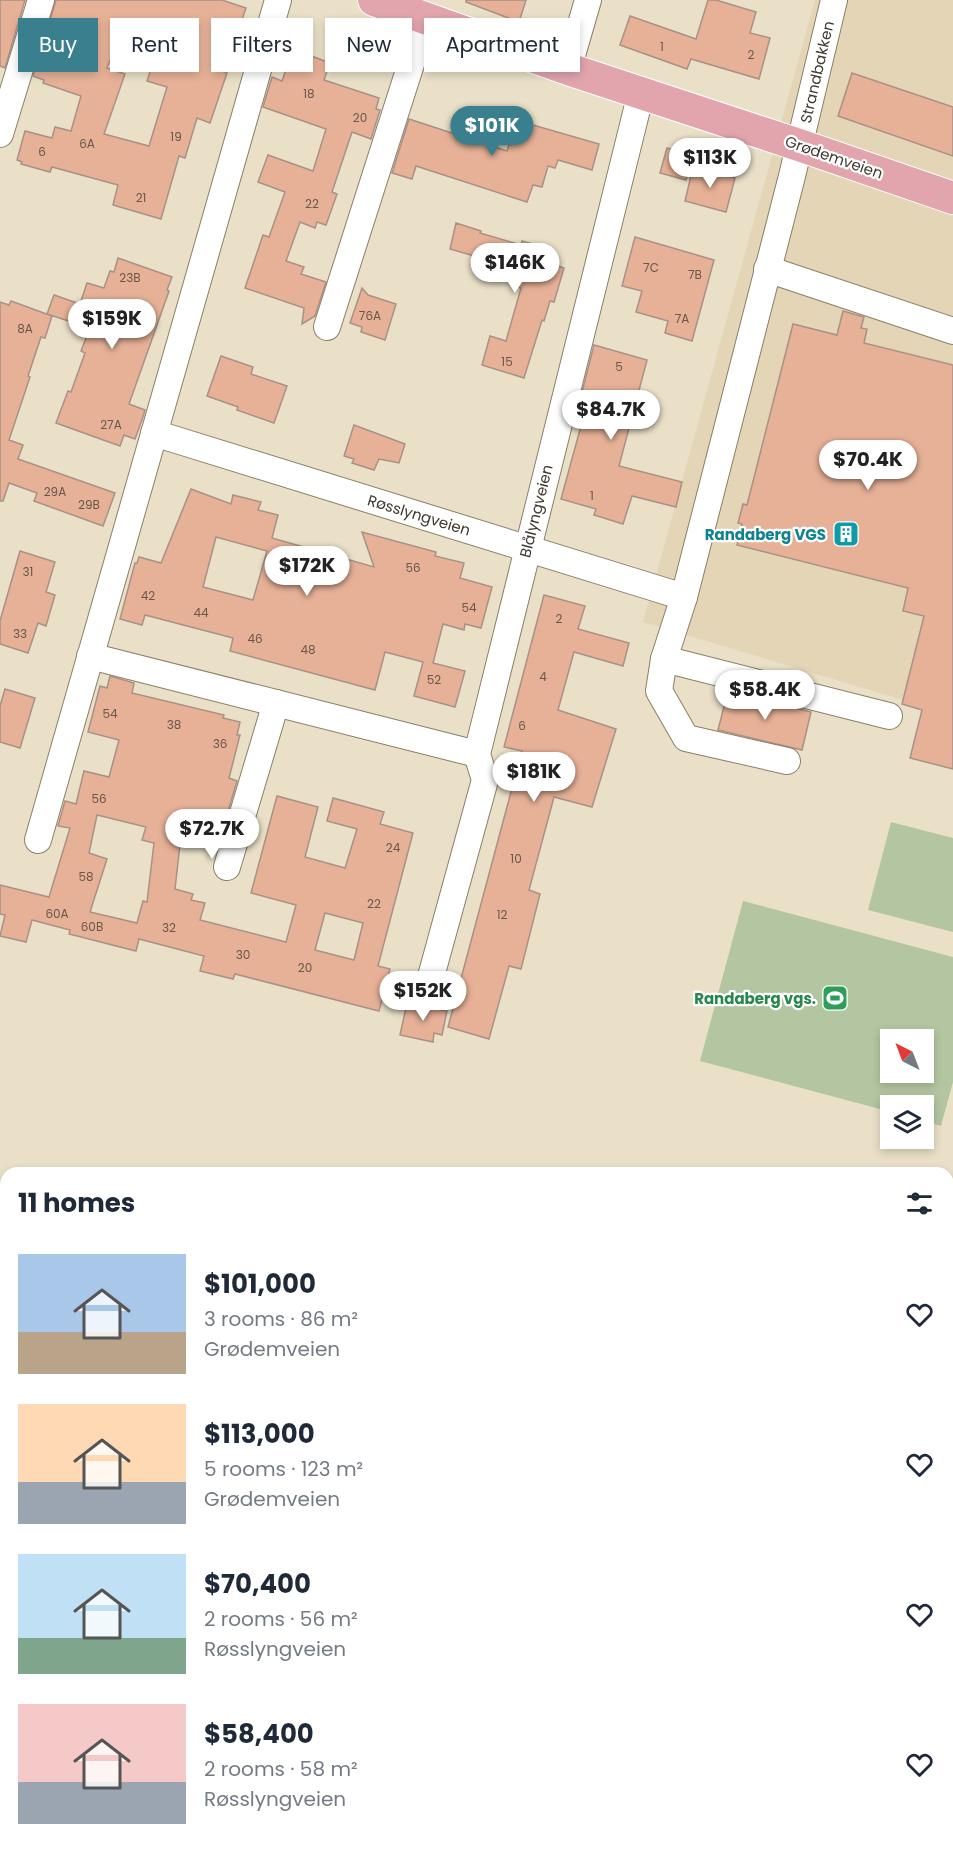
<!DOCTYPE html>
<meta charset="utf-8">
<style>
body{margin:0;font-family:Poppins,sans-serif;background:#f2f2f3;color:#1f2937;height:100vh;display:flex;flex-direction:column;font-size:22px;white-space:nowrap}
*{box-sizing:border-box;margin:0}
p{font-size:20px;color:#747a83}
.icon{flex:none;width:33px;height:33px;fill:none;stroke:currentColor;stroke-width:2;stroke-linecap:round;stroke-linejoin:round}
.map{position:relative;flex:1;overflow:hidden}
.sheet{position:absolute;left:0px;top:1167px;width:954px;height:684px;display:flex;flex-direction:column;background:#fff;border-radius:18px 18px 0 0;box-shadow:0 3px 9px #0003}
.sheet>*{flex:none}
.hud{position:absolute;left:18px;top:18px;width:600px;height:54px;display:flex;gap:12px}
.needle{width:39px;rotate:318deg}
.controls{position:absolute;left:880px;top:1029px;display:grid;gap:12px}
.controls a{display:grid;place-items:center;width:54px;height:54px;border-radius:0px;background:#fff;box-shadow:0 3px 9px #0003;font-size:30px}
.price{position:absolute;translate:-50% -51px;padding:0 14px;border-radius:21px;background:#fff;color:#222;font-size:20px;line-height:39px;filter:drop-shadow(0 2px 3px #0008)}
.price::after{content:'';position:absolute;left:50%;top:36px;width:18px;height:14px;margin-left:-9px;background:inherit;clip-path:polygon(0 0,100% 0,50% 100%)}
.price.selected{background:#3a7f8d;color:#fff}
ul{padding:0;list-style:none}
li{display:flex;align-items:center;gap:18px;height:150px;padding:0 18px}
li span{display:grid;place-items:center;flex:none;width:168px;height:120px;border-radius:0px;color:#555}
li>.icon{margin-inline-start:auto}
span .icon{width:72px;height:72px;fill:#fffc;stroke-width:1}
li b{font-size:26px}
h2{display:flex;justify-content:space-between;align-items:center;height:72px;padding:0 18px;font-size:26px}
.tag{padding:0 21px;border-radius:0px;background:#fff;box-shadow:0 3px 9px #0003;font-size:21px;line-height:54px}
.tag.selected{background:#3a7f8d;color:#fff}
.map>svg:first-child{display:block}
.built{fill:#e3d5b6}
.green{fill:#b3c6a1;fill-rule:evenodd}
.building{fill:#e7b197;stroke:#a99185;stroke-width:1.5;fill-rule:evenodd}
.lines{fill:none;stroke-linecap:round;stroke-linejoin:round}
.minor-casing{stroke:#897f69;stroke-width:28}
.major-casing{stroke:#fff;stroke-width:34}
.highway-casing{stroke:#fff;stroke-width:36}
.minor{stroke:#fff;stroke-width:26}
.major{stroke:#e2a4ad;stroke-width:32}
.highway{stroke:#ce6776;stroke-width:33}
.labels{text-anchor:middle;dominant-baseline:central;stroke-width:4.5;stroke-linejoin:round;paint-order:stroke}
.number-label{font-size:12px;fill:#69584a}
.street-label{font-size:15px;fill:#3f3a31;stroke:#fff}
.culture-label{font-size:15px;font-weight:bold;fill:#0d838f;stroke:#fff;text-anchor:end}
.leisure-label{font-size:15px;font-weight:bold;fill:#27864d;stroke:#fff;text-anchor:end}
</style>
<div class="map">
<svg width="953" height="1851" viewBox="0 0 953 1851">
<rect width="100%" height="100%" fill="#eae0c8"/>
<!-- built -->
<path class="built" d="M815,0H953V715L643,622Z"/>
<!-- green -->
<g class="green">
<path d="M891,822L953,838V932L868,910Z"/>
<path d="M743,901L953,957V1082L941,1126L924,1121V1106H891V1112L700,1061ZM891,1040H924V1072H891Z"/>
<path d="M953,1388V1552L948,1555V1398Z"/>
<path d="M953,1599V1687L948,1685V1601Z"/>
</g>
<!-- building -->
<g class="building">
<path d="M0,0H25L5,68L0,66Z"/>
<path d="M56,0H222L246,8L224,72L227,73L210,123L197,118L185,158L179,156L161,219L113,205L118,185L52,167L50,172L21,164L22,162L17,160L25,131L52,138L55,127L71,131L81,96L43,83L44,80L33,76ZM124,26L161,39L147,81L167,87L149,146L104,134L125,74L107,68Z"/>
<path d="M466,0H526L519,22L466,2Z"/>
<path d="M708,0H716L756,12L750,33L770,38L759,79L691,59L687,69L620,45L630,16L696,39Z"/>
<path d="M293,49L330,63L324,80L379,98L376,109L380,110L371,139L352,132L332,192L337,194L326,225L317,222L315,228L300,222L286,261L304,267L301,274L326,282L315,316L302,324L304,308L245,288L263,235L269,237L285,192L258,182L268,155L313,171L326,129L263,107L272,77L282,81Z"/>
<path d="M852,73L953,107V156L838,116Z"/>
<path d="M409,119L507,151L515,125L518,126L519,121L599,144L592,170L558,160L555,168L548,166L542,187L533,185L527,202L416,166L412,179L392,173Z"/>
<path d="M667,148L693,155L686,180L660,173Z"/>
<path d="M693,167L735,178L726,212L685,201Z"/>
<path d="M456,223L481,231L480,233L521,245L522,241L550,249L546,262L564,268L554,302L550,301L544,321L542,320L524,378L482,365L490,336L506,341L521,288L511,285L516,268L450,249Z"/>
<path d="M635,237L714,260L692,341L665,333L668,321L636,312L642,291L622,286Z"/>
<path d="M118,258L172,277L167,290L169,291L129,404L145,410L143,417L135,439L124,435L120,446L56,423L68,391L71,392L85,353L81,351L90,328L47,314L54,295L80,304L87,283L104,288L110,271L114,272Z"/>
<path d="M362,288L368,295L396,304L385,340L361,332L362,327L350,323Z"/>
<path d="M11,301L52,316L45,338L41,337L28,376L30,377L9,440L23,445L18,459L115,493L103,526L34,501L37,493L9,483L3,501H0V302L9,305Z"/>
<path d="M843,311L864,317L861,328L867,329L864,343L953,365V769L910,758L922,710L902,704L924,616L903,611L908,588L737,545L742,524L738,523L743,504L747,505L793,324L837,335Z"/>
<path d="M594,345L647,360L619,466L682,482L676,507L632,496L623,524L594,515L596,509L561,499L581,426L574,424Z"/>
<path d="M221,356L253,367L251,374L287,386L274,423L237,410L238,407L207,396Z"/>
<path d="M354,425L405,444L399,463L379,459L374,470L352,463L354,459L344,456Z"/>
<path d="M191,489L231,504L233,495L261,502L258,510L278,515L272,538L374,567L362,532L436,552L435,556L464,563L460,578L492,587L481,628L465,624L464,630L443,624L433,663L465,671L455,707L414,696L423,662L385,652L375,690L230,651L233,638L145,615L142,625L120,619L135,563H137L139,557L161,563ZM216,537L267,551L253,600L203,587Z"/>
<path d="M20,551L55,562L46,592L55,595L46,626L38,623L28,653L0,644V621Z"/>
<path d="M544,595L585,606L578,629L629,643L623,666L574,652L558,710L616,729L592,807L554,797L529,890L540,894L521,969L509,966L489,1039L448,1027L522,751L504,747Z"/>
<path d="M110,676L134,683L132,693L224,715L223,718L240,722L237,735H240L229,778L237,781L222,832L190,824L186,837L181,836L175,889L193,894L191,900L205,903L200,920L286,942L296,905L251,893L277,796L318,807L305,857L345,868L357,829L327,821L333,798L384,812L380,824L413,833L378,966L390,969L379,1011L235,974L233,979L200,971L204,956L139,939L136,951L69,934L70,930L32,920L26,942L0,936L5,915L0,914V885L49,897L70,828L58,826L65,801L76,804L84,771L109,777L119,740L88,732L100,686L107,688ZM97,815L146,827L142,840L154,843L147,902L143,901L137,923L90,912L107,859L89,853ZM325,913L363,923L354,960L315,950Z"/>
<path d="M5,689L35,698L20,748L0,742V706Z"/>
<path d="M728,691L811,712L802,750L718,730Z"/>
<path d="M407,1003L447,1011L442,1035L434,1033L433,1042L400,1035Z"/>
</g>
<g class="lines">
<!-- minor casing -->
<g class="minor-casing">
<g id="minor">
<path d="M568,69L588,0"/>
<path d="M0,134L41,0"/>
<path d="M767,269L953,331"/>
<path d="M327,327L426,17"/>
<path d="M154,433L684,597"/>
<path d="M90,656L477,754"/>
<path d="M664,659L889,716"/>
<path d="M787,761L686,738L659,691L664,659L684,597L792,176L834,0"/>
<path d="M38,840L278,0"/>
<path d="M227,867L276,703"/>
<path d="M427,991L485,780L477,754L641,93"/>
</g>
</g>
<!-- major casing -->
<g class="major-casing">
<g id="major">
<path d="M374,0L568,69L799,145L953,198"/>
<path d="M948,1758L953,1799"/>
</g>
</g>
<!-- highway casing -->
<g class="highway-casing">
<g id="highway">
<path d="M0,1316L6,1318"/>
<path d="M948,1576L953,1575"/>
<path d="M948,1709L953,1710"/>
</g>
</g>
<!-- minor -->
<use href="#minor" class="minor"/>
<!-- major -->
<use href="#major" class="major"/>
<!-- highway -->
<use href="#highway" class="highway"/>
</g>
<!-- icons -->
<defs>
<g id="building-square" transform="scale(1.35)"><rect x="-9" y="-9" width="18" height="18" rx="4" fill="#0f9aa8" stroke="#fff"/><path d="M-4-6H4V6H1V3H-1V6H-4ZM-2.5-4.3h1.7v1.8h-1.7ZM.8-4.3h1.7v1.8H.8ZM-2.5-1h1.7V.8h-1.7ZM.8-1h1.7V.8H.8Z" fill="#fff"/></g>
<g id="stadium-square" transform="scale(1.35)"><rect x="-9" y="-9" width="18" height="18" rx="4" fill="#2e9e5b" stroke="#fff"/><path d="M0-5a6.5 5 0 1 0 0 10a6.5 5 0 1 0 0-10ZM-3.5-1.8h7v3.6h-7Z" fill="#fff"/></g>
</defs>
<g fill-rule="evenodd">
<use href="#building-square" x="846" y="534"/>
<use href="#stadium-square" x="835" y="998"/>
</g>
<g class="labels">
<!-- number labels -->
<g class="number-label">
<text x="662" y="46">1</text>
<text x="751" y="54">2</text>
<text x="309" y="93">18</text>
<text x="360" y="117">20</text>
<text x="176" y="136">19</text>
<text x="87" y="143">6A</text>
<text x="42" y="151">6</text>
<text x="141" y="197">21</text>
<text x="312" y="203">22</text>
<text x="651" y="267">7C</text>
<text x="695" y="274">7B</text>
<text x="130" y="277">23B</text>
<text x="370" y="315">76A</text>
<text x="682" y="318">7A</text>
<text x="25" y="328">8A</text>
<text x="507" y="361">15</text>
<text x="619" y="366">5</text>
<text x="111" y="424">27A</text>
<text x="55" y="491">29A</text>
<text x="592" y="495">1</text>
<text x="89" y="504">29B</text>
<text x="413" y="567">56</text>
<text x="28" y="571">31</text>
<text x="148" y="595">42</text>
<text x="469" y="607">54</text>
<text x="201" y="612">44</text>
<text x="559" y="618">2</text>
<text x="20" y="633">33</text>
<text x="255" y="638">46</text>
<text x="308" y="649">48</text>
<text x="543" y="676">4</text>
<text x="434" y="679">52</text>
<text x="110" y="713">54</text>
<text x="174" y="724">38</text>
<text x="522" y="725">6</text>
<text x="220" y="743">36</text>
<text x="99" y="798">56</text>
<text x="393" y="847">24</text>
<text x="516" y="858">10</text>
<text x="86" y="876">58</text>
<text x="374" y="903">22</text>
<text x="57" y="913">60A</text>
<text x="502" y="914">12</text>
<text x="92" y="926">60B</text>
<text x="169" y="927">32</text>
<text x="243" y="954">30</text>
<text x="305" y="967">20</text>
</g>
<!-- street labels -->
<g class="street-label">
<text transform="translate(817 72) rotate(-77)">Strandbakken</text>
<text transform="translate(834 157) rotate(19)">Grødemveien</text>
<text transform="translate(536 511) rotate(-76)">Blålyngveien</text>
<text transform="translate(419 515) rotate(17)">Røsslyngveien</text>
</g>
<!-- culture labels -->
<g class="culture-label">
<text x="826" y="534">Randaberg VGS</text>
</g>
<!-- leisure labels -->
<g class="leisure-label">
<text x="816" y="998">Randaberg vgs.</text>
</g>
</g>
</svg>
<div class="controls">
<a><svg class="needle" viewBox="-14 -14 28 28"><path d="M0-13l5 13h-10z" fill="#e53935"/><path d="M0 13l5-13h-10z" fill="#747a83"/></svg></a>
<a><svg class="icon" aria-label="layers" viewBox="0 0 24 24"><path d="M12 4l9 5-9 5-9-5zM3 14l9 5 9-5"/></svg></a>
</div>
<b class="price selected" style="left:492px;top:157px">$101K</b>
<b class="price" style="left:710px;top:189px">$113K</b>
<b class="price" style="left:515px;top:294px">$146K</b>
<b class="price" style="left:112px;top:350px">$159K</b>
<b class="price" style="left:611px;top:441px">$84.7K</b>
<b class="price" style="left:868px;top:491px">$70.4K</b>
<b class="price" style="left:307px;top:597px">$172K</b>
<b class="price" style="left:765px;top:721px">$58.4K</b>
<b class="price" style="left:534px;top:803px">$181K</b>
<b class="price" style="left:212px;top:860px">$72.7K</b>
<b class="price" style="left:423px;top:1022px">$152K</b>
<div class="hud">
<a class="tag selected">Buy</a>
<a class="tag">Rent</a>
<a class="tag">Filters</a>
<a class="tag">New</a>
<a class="tag">Apartment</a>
</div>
<section class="sheet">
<h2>11 homes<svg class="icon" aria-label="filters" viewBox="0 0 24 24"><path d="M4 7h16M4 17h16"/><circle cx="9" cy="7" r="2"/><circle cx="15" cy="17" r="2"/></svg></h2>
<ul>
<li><span style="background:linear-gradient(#a9c7e8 65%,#b9a48a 0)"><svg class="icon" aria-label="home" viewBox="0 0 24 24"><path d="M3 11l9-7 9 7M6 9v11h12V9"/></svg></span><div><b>$101,000</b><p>3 rooms · 86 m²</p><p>Grødemveien</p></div><svg class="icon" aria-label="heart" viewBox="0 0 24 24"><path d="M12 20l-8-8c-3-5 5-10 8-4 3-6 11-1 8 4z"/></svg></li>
<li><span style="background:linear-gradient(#ffd9b3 65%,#9aa5b1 0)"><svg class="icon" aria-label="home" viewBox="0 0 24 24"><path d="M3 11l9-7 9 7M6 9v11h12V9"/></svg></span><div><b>$113,000</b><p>5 rooms · 123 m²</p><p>Grødemveien</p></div><svg class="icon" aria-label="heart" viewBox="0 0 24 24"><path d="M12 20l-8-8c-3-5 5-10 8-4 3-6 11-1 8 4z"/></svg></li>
<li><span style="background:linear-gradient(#bfe0f5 70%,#7fa58c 0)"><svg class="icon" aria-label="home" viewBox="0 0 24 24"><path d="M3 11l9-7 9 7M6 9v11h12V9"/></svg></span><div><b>$70,400</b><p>2 rooms · 56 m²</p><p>Røsslyngveien</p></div><svg class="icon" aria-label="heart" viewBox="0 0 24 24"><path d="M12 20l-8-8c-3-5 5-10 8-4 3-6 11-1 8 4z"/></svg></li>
<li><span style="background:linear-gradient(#f6c9c9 65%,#9aa5b1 0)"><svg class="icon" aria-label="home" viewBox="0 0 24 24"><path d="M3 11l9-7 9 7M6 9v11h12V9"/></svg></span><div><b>$58,400</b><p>2 rooms · 58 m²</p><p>Røsslyngveien</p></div><svg class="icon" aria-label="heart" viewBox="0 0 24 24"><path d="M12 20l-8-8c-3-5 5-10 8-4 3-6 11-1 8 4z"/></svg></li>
</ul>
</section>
</div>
